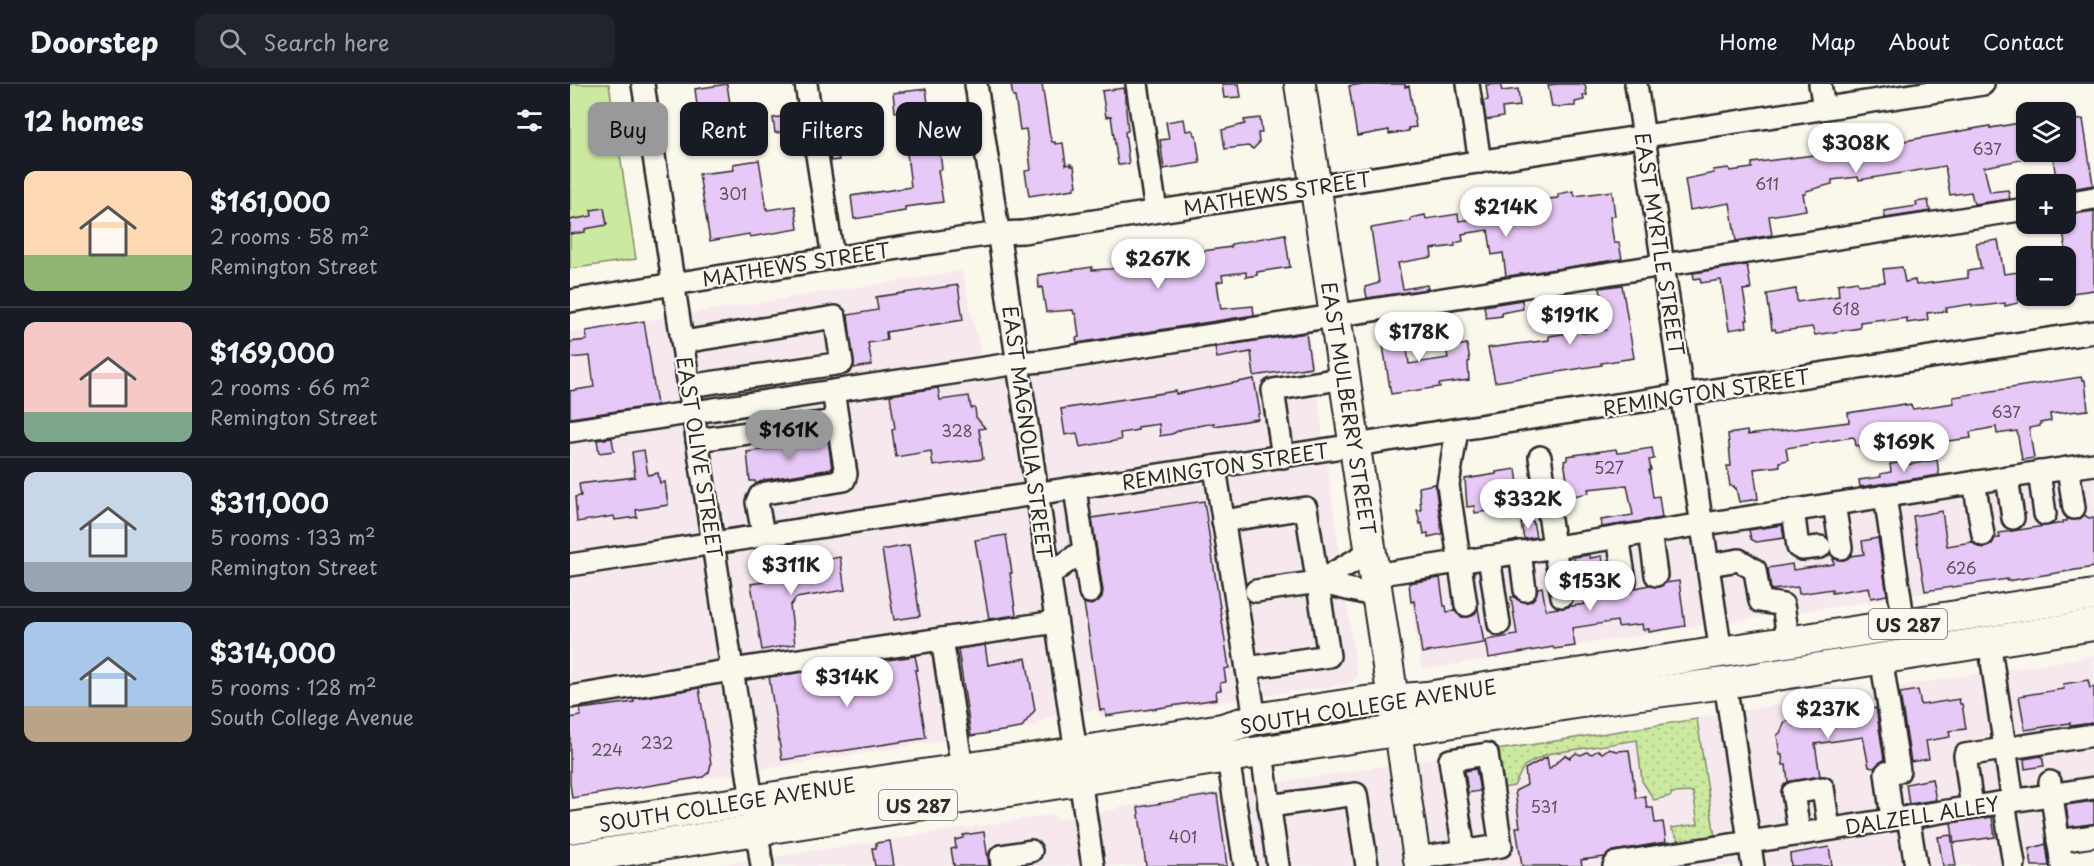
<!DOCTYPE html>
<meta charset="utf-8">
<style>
body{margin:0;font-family:"Playpen Sans",sans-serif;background:#20242c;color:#f1f3f6;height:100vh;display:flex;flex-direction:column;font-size:22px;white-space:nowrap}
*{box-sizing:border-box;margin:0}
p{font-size:20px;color:#9ea1a6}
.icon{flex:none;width:33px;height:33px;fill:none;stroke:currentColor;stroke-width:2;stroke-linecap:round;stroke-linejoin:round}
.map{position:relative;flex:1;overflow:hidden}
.details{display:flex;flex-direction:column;background:#171b24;width:570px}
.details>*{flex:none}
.hud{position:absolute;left:18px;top:18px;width:570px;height:54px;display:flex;gap:12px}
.controls{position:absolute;left:1446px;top:18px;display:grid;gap:12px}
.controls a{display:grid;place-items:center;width:60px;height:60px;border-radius:12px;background:#171b24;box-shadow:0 2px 4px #0004;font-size:30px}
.price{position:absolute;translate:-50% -51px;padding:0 14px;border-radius:21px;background:#fff;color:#222;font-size:20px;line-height:39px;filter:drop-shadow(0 2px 3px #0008)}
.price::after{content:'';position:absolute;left:50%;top:36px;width:18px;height:14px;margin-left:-9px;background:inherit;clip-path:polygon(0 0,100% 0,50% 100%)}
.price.active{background:#98999b;color:#111}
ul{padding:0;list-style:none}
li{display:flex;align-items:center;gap:18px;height:150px;padding:0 24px}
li+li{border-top:2px solid #363941}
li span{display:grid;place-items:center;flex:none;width:168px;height:120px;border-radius:12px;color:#555}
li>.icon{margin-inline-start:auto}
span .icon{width:72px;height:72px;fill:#fffc;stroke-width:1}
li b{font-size:26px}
h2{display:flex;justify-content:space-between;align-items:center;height:72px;padding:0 24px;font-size:26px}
.tag{padding:0 21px;border-radius:12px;background:#171b24;box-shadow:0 2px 4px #0004;font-size:21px;line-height:54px}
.tag.active{background:#98999b;color:#111}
header{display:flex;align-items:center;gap:36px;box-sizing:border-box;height:84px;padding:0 30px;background:#171b24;border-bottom:2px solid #363941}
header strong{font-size:28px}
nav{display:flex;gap:33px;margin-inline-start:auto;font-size:21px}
.search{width:420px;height:54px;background:#20242c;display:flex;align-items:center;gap:15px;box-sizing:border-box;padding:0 21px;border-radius:12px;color:#9ea1a6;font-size:22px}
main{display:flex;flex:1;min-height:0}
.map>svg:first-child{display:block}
.built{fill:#f5e9ef}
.grass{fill:url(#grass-dots);stroke:#7c8a66;stroke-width:1.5}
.park{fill:#cde9a0;stroke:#7c8a66;stroke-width:1.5}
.building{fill:#e8c8f6;stroke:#2b2b2b;stroke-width:1.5}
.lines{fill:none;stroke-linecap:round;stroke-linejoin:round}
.minor-casing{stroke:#2b2b2b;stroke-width:26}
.major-casing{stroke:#2b2b2b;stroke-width:30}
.highway-casing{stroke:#2b2b2b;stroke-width:34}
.minor{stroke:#fbf7ec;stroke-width:21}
.major{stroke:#fbf7ec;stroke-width:26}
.highway{stroke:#fbf7ec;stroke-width:30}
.labels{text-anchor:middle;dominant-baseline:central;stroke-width:4.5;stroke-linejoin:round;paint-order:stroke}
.number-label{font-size:16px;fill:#5a525e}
.shield{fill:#fbf7ec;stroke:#696865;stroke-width:1.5}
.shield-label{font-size:18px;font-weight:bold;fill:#2b2b2b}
.street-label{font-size:20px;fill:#2b2b2b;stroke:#fbf7ec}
</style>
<header>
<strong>Doorstep</strong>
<div class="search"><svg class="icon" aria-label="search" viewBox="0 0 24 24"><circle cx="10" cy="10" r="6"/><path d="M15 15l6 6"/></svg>Search here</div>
<nav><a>Home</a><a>Map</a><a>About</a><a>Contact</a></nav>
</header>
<main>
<section class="details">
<h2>12 homes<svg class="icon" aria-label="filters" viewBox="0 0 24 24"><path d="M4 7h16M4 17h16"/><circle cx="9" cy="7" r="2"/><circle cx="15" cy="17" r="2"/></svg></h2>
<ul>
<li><span style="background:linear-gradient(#ffd9b3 70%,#8fb573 0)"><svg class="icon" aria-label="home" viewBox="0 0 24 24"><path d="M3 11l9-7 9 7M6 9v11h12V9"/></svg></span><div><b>$161,000</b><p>2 rooms · 58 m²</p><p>Remington Street</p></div></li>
<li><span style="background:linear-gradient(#f6c9c9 75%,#7fa58c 0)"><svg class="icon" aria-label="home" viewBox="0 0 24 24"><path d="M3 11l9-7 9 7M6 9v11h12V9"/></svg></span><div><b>$169,000</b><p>2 rooms · 66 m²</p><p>Remington Street</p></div></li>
<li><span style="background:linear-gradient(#c9d6e8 75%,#9aa5b1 0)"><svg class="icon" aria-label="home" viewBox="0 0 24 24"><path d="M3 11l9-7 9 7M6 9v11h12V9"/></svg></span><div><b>$311,000</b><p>5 rooms · 133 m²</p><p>Remington Street</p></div></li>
<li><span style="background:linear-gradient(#a9c7e8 70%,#b9a48a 0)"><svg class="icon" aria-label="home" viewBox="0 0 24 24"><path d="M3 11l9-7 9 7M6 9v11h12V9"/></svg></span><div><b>$314,000</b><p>5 rooms · 128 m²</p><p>South College Avenue</p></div></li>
</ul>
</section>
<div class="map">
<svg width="1524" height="782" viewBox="0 0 1524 782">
<defs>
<pattern id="grass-dots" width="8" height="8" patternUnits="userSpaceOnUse" patternTransform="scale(1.5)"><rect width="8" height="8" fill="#cde9a0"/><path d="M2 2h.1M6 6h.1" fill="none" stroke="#b0c88a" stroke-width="1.8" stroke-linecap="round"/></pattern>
</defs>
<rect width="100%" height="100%" fill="#fbf7ec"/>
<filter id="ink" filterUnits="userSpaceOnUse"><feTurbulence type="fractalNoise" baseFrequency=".0167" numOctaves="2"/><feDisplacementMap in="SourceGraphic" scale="12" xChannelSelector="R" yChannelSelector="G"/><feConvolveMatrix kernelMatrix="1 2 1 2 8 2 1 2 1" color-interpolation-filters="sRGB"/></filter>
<g filter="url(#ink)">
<!-- built -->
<g class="built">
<path d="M392,187L416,293L738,244L787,591L785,596L781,600L531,634L526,626L479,633L465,642L0,716V248Z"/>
<path d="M1524,392V483L1413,501L1123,543L855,585L851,581L836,493Z"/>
<path d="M1524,572V782H143L481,731L488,735L542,726L549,723Z"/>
</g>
<!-- grass -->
<path class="grass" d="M1127,635L1145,753L1111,759L1101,744L1128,740L1123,708L1101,709V712L1084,716L1072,697L1067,656L977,670L954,682L944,702L926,705L921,667Z"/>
<!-- park -->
<path class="park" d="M0,0H39L66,175L0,185Z"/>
<!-- building -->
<g class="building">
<path d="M157,0L162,33H156L159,56L145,57V54L142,53L131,54L125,5Z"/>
<path d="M441,0H472L480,52L482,58H485V60L493,59L496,81L501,80V82H504L507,102L504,103V105L459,112L455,87L461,86L456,45L450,46L445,13H443Z"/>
<path d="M652,0H669L671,13L654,14Z"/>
<path d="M792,0H835V3L839,2L846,43L838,44L839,47L819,50V46L787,52L779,2Z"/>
<path d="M930,0L932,7L948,5L950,22L932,24L933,33L916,36L913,17L918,16L916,1Z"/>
<path d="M988,0H1015L1017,11H1013L1014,16L1005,18V22L982,23L978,1Z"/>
<path d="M554,4L558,47L555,48L559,80L548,81L541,32L536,33L532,7Z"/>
<path d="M356,5L361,40L366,39L372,85L368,86L373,118L335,123V127L284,135L281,112L341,103L332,27L325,28L323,9Z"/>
<path d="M224,31L226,46L205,49L203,34Z"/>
<path d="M690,34L692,49H688L689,59L683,65L678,62L655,65L652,46L675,40L674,36Z"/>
<path d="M614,35L616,47L623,46L624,51H626L630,79L594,85L590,56L599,55L596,38Z"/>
<path d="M1513,35L1523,101L1496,106V100H1487L1482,68H1496V38Z"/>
<path d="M1456,38V75L1414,83L1420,108L1438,106L1440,115L1404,120L1401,108L1380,111L1375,82L1289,96L1288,93L1262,96V100L1236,107V110H1233L1236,126L1199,132L1202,151L1166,157L1160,119L1120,126L1115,95L1144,89L1143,86L1159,84L1160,87L1182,84V79L1204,76L1276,67L1420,42V44Z"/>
<path d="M263,44L269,76L261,77L256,45Z"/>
<path d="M189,76L197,126L225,122L228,145L180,153L179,150L140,157L129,90L164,86L163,80Z"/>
<path d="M1003,107L1005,112L1042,107L1045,132L1040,133L1044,159H1049L1052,175L918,195L936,192L933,169L922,171L918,146L892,150L893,157L885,159V162L861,165L862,173L828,179L833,205L857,201L858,205L797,214L795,203L809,199L801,144L841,137V134L855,131L856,135L888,130L889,137L916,133L915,124L958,121V117L988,114V110Z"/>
<path d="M1358,116L1360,127L1315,134L1314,127L1347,122L1346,118Z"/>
<path d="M34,124L37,141L15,145V148L0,150V136L22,132L21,126Z"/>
<path d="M1524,127V206L1502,209L1492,140H1496V131Z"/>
<path d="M715,150L720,183L687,188V191L676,193V188L652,191L653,197L647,198L651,225L683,222L684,231L507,259L506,254L509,253L506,230H504L503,226L476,228L472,203L469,204L468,191L522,183V186L540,185L569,180L568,177L572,176V174L583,172V174L661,163V160Z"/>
<path d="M1428,156L1434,190L1449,188L1453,214L1448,215V219L1435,222V219L1412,222H1402V220L1376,224L1377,227L1357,229L1358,236L1337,239V234L1314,237V235L1290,238V244L1245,251L1242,243L1206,248L1205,245L1202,246L1197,210L1226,205L1227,218L1269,212L1268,200L1287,197L1288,201L1315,198L1313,185L1332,183L1335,198L1345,196L1346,201L1398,194V187L1411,185L1406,159Z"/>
<path d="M1177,181L1181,205L1173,206L1178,236H1176L1177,243L1159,246L1151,196L1131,199L1130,194L1124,195L1123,189Z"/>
<path d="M388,201L393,236L316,248L317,256L298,259L302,281L284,284L278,231L308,226L306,213Z"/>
<path d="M1052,201L1064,274L1031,279L1032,281L925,298L918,264L979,256V252L1011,247L1012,249L1036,246L1030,204Z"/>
<path d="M952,216L953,225L936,228L931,229L932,232L916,234L914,222Z"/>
<path d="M833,234L839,280L878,274L876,264L897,260L900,277L898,278L899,296L869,300L870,303L821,310L810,244L813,243L812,237Z"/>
<path d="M74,237L87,321L0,334V307L24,303L20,272L0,274V258L17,256L16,247Z"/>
<path d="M736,249L741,283L684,292L681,268L647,274L645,263Z"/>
<path d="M1511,293L1512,296H1515L1518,326L1480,330L1481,337L1470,339V342L1459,344L1464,374L1452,376L1447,347L1427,350L1426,343L1400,348L1401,354L1371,358V354L1355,356L1354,351L1308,359V361L1290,364V361L1286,362L1285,355L1283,353L1216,364L1218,376L1209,378L1210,382L1184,385L1188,415L1169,418L1166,404H1164V402H1160L1157,382H1161L1158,350L1177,347L1178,351L1279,338L1278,329L1335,320V322L1341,321L1343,325L1384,319L1383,313Z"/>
<path d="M684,295L690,329L688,330V335L644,342V339L612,345L602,350L590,352L589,340L568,343V346L550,349L551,356L510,363L507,349L495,351L491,325L606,307V310Z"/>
<path d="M368,304L370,316L399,312L401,324H405L406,333L415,344L409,345L413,375L363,382L361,367L326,373L322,346L325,345L320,311Z"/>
<path d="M42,354L44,367L29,369L27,356Z"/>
<path d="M258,356L262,385L194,396L186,400L185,397H180L177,368Z"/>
<path d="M1082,364L1084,375L1079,376L1081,386H1079L1083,413L1089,412L1092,434L1032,443L1031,436L1063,431L1057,401L1018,405L1019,409L1003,412L1002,407L999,408L994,377L997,376V372L1046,365L1047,369H1049Z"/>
<path d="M74,366L78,391L88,389L90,399L95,398L98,421L66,426L67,433L45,436L44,432L7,438L5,413L11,412L9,400L65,393L62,368Z"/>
<path d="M1367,376L1369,391L1290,403L1289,396L1311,393L1310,390L1321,388L1320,380L1335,378L1336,381Z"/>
<path d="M946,385L951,422L905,429L904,422L897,423L895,395L926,390V388Z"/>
<path d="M865,400L872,450L858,453V449L854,450L852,439L850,440L847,426H851L849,403Z"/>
<path d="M634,417L659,584L654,585L656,598L650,599L651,606L646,607L647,615L536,632L535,626H530L514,519L521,521L527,518L532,513L533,507L522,434Z"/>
<path d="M1372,427L1377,462L1402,458L1408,463L1415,464L1422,460L1425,454H1430L1429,449L1493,439V437H1497V434L1506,436L1514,431L1519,434L1524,433V483L1437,497V495L1355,507L1343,432Z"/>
<path d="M963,437L966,453L954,455L951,439Z"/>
<path d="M1212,441L1214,454L1186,458L1181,455L1179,446Z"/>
<path d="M436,451L442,489H440L446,531L419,535L405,456Z"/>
<path d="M1308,454L1317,511L1301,514L1299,503L1262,509V505L1229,510L1228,503L1201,506L1198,484L1222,480L1223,486L1264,480L1263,475L1274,476L1280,472L1294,470L1292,457Z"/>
<path d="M339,461L350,532L324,536L312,466Z"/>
<path d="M1020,471V474L1032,472L1037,504L1044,503L1051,509H1058L1066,504L1079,501L1088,503L1095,499L1109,497L1115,542L1079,548V545L1073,546L1072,540L1048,543L1047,537L1002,544L1005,562L984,565L983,563L919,574L916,556L947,551L941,513H944L950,517L957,518L966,511L968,504L972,503L976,526L1015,520L1010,484H1006L1004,473Z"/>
<path d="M270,473L275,506L226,514L220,522L225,560L192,566L181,500L194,498L192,486Z"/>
<path d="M870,494L874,522H876L877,528L885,527L891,533H898L904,531L908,524L914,559L852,569L844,517L841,518L839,499Z"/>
<path d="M415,561L418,581L456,574L465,626L451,644L401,652L388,565Z"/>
<path d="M345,572L348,586H345L356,654L212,676L199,593Z"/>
<path d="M1518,596L1520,604L1524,603V639L1500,642V639L1455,646L1449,612L1494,605L1493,600Z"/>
<path d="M129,604L141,680L139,688L133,693L2,714L0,699V634L11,632L10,625L64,618L63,615Z"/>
<path d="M1348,606L1351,621L1389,615L1390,620H1392L1396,645L1379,647L1380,653L1356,657L1359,675L1341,678L1330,609Z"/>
<path d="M1269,620L1270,624L1279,623L1280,628L1306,624L1314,676L1309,679L1304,684L1299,683L1293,653L1245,660L1250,692L1218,698L1216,681H1213L1212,671H1210L1207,651L1210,649L1215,638L1224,636L1225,642L1236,640L1237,643L1260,640L1258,622Z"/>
<path d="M1038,665L1047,667L1059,666L1066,714L1075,712L1077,724H1083L1085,739L1093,738L1096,758L1044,767L1035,773L1011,776L1012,782H952L946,743H950L945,707L957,701L955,685L977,673L979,685L995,671L1000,674L1006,669L1011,671L1017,668L1022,670L1028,666L1032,669Z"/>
<path d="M1472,672L1474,682L1455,685L1454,675Z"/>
<path d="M906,685L910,707L898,709L895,687Z"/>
<path d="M1362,695L1366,716L1339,720L1336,700Z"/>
<path d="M647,710L657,782H576L568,723Z"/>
<path d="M1524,717V740L1499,743L1496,721Z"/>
<path d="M1422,733L1425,753L1384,759L1381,739Z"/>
<path d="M414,748L419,782H384L381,765L386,764L385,756L393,754V751Z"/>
<path d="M1381,751L1386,782H1373L1368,753Z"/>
<path d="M320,757L324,782H305L302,764H306V759Z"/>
<path d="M1476,760L1479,782H1462L1459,765Z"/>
<path d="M1259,763L1262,782H1221L1220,770Z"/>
</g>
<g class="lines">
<!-- minor casing -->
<g class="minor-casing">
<g id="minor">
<path d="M73,0L192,782"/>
<path d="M236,0L263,174"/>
<path d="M406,0L523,782"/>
<path d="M567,0L586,127"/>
<path d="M898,0L910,78"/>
<path d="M1066,0L1151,569"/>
<path d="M1250,0L1254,24"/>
<path d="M1496,119L1524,114"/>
<path d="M0,217L263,174L429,149L453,148L1413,0"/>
<path d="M113,258L265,233L272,279L119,302"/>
<path d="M887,346L878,401L896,521"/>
<path d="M0,347L448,279L473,277L1456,125"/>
<path d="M127,356L267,337"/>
<path d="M713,373L703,306L775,294"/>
<path d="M970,373L992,512"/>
<path d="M645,384L685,635"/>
<path d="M1498,384L1504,424"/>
<path d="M1469,388L1475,430"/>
<path d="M1437,393L1443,434"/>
<path d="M1404,398L1413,451"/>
<path d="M1315,412L1334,541"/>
<path d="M1264,420L1271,464"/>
<path d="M1223,426L1228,463L1232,465L1250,463"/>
<path d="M653,437L736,424L759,572L677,584"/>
<path d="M1080,448L1086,491"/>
<path d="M193,450L187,418L190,412L196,409L274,396L276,390L263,307"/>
<path d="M1048,453L1055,497"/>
<path d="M514,466L520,508"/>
<path d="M950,468L955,506"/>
<path d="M919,473L929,540"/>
<path d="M0,481L1524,248"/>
<path d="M1139,481L1169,476L1185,486L1190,517L1213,521L1219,559"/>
<path d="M479,491L514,466L505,405"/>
<path d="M804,491L1524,380"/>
<path d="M748,498L807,512"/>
<path d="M686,507L748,498L801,467"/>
<path d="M372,555L392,684"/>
<path d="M1419,557L1443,717"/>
<path d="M1311,573L1329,687L1316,689L1322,735"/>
<path d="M1155,599L1183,782"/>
<path d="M0,613L162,586L486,538"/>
<path d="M692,669L708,782"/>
<path d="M658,674L675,782"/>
<path d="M1480,698L1492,782"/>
<path d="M1434,718L1444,780"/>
<path d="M699,722L786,710L797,782"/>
<path d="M1402,723L1395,671L1524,651"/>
<path d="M1338,733L1346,782"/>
<path d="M1228,741L1223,709L1253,704L1259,745"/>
<path d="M1488,757L1524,752"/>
<path d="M847,774L931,762L917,670L880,676L894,767"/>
<path d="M1492,780L1524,775"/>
<path d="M432,782L431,772L461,767"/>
<path d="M1044,782L1046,779L1524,704"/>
</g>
</g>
<!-- major casing -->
<g class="major-casing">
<path id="major" d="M828,647L848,782"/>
</g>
<!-- highway casing -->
<g class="highway-casing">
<g id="highway">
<path d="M730,0L826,635"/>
<path d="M0,744L533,664L652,645L685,635L795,618L857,613L1524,511"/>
<path d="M0,775L1031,615L1155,599L1524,541"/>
</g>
</g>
<!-- minor -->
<use href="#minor" class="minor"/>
<!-- major -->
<use href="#major" class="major"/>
<!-- highway -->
<use href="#highway" class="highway"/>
</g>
</g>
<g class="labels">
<!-- number labels -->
<g class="number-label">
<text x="1417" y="64">637</text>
<text x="1197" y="99">611</text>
<text x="163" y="109">301</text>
<text x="1276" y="224">618</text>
<text x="1436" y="327">637</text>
<text x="387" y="346">328</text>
<text x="1039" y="383">527</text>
<text x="1391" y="483">626</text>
<text x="87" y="658">232</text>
<text x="37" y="665">224</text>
<text x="974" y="722">531</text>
<text x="613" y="752">401</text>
</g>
<!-- shield labels -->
<g class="shield">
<rect x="1299" y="525" width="78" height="30" rx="4.5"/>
<rect x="309" y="706" width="78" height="30" rx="4.5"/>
</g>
<g class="shield-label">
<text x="1338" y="540">US 287</text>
<text x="348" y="721">US 287</text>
</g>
<!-- street labels -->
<g class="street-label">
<text transform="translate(707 109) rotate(-9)">MATHEWS STREET</text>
<text transform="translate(1090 160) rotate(81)">EAST MYRTLE STREET</text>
<text transform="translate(226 180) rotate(-9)">MATHEWS STREET</text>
<text transform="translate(1136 308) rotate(-9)">REMINGTON STREET</text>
<text transform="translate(779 324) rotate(81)">EAST MULBERRY STREET</text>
<text transform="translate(458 348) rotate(82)">EAST MAGNOLIA STREET</text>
<text transform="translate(130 373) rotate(81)">EAST OLIVE STREET</text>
<text transform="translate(655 382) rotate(-9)">REMINGTON STREET</text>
<text transform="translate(798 622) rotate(-9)">SOUTH COLLEGE AVENUE</text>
<text transform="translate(157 720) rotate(-9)">SOUTH COLLEGE AVENUE</text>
<text transform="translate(1352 731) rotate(-9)">DALZELL ALLEY</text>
</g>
</g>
</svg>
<div class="controls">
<a><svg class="icon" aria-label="layers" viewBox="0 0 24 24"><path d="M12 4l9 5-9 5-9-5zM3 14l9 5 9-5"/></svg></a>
<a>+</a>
<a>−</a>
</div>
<b class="price" style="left:1286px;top:90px">$308K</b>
<b class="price" style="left:936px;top:154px">$214K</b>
<b class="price" style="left:588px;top:206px">$267K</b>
<b class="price" style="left:1000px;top:262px">$191K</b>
<b class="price" style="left:849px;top:279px">$178K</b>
<b class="price active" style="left:219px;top:377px">$161K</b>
<b class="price" style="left:1334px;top:389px">$169K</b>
<b class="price" style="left:958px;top:446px">$332K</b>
<b class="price" style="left:221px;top:512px">$311K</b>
<b class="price" style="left:1020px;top:528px">$153K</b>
<b class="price" style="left:277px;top:624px">$314K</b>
<b class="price" style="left:1258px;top:656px">$237K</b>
<div class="hud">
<a class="tag active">Buy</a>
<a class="tag">Rent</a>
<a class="tag">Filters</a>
<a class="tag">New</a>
</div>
</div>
</main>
